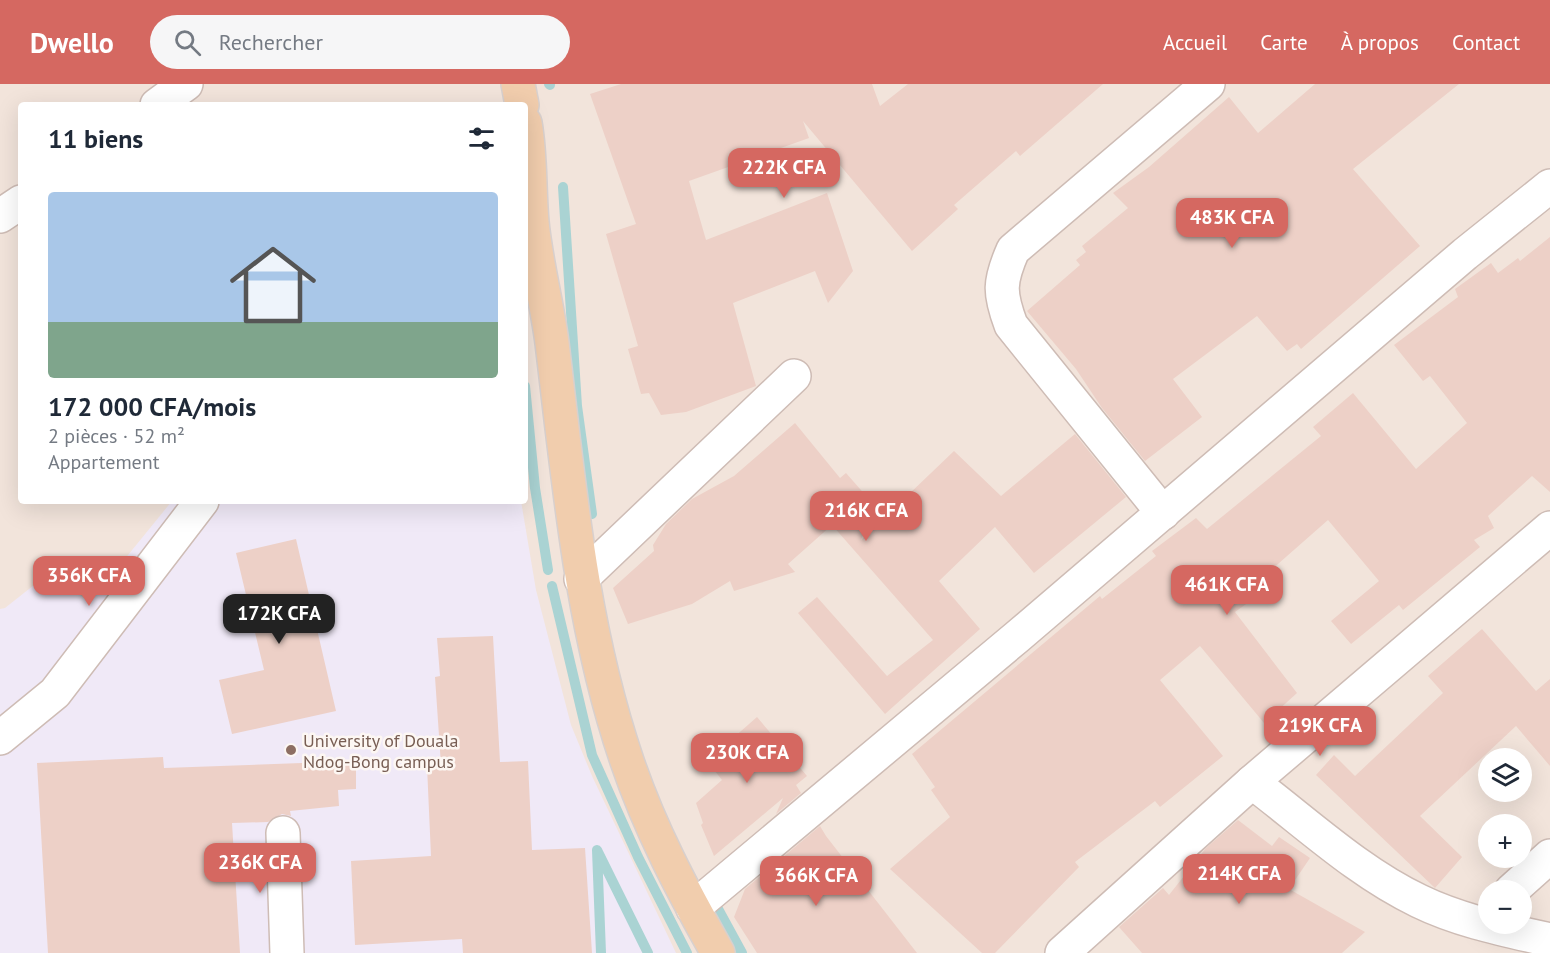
<!DOCTYPE html>
<html lang="fr">
<meta charset="utf-8">
<style>
body{margin:0;font-family:"PT Sans",sans-serif;background:#f6f6f7;color:#1f2937;height:100vh;display:flex;flex-direction:column;font-size:22px;white-space:nowrap}
*{box-sizing:border-box;margin:0}
p{font-size:20px;color:#747a83}
.icon{flex:none;width:33px;height:33px;fill:none;stroke:currentColor;stroke-width:2;stroke-linecap:round;stroke-linejoin:round}
.map{position:relative;flex:1;overflow:hidden}
.panel{position:absolute;left:18px;top:18px;width:510px;height:402px;display:flex;flex-direction:column;background:#fff;border-radius:6px;box-shadow:0 6px 24px #0002}
.panel>*{flex:none}
.controls{position:absolute;left:1478px;top:664px;display:grid;gap:12px}
.controls a{display:grid;place-items:center;width:54px;height:54px;border-radius:50%;background:#fff;box-shadow:0 6px 24px #0002;font-size:30px}
.price{position:absolute;translate:-50% -51px;padding:0 14px;border-radius:12px;background:#d56861;color:#fff;font-size:20px;line-height:39px;filter:drop-shadow(0 2px 3px #0008)}
.price::after{content:'';position:absolute;left:50%;top:36px;width:18px;height:14px;margin-left:-9px;background:inherit;clip-path:polygon(0 0,100% 0,50% 100%)}
.price.current{background:#222;color:#fff}
ul{padding:0;list-style:none}
li{display:grid;align-content:center;gap:12px;height:318px;padding:0 30px}
li+li{border-top:2px solid #e0e1e3}
li span{display:grid;place-items:center;height:186px;border-radius:6px;color:#555}
li>.icon{margin-inline-start:auto}
span .icon{width:108px;height:108px;fill:#fffc;stroke-width:1}
li b{font-size:26px}
h2{display:flex;justify-content:space-between;align-items:center;height:72px;padding:0 30px;font-size:26px}
header{display:flex;align-items:center;gap:36px;box-sizing:border-box;height:84px;padding:0 30px;background:#d56861;color:#fff}
header strong{font-size:28px}
nav{display:flex;gap:33px;margin-inline-start:auto;font-size:21px}
.search{width:420px;height:54px;background:#f6f6f7;display:flex;align-items:center;gap:15px;box-sizing:border-box;padding:0 21px;border-radius:33px;color:#747a83;font-size:22px}
.map>svg:first-child{display:block}
.residential{fill:#f2e4db;fill-rule:evenodd}
.education{fill:#f0e9f7}
.lines{fill:none;stroke-linecap:round;stroke-linejoin:round}
.stream{stroke:#aad3d3;stroke-width:10}
.building{fill:#edd0c7}
.minor-casing{stroke:#cebcb5;stroke-width:36}
.major-casing{stroke:#d8d0ce;stroke-width:36}
.minor{stroke:#fff;stroke-width:33}
.major{stroke:#f1cdad;stroke-width:33}
.education-dot{fill:#8d6e63;stroke:#fdf7f3;stroke-width:2}
.labels{text-anchor:middle;dominant-baseline:central;stroke-width:5;stroke-linejoin:round;paint-order:stroke}
.education-label{font-size:18px;fill:#785e54;stroke:#fdf7f3;text-anchor:start}
</style>
<header>
<strong>Dwello</strong>
<div class="search"><svg class="icon" aria-label="search" viewBox="0 0 24 24"><circle cx="10" cy="10" r="6"/><path d="M15 15l6 6"/></svg>Rechercher</div>
<nav><a>Accueil</a><a>Carte</a><a>À propos</a><a>Contact</a></nav>
</header>
<div class="map">
<svg width="1550" height="869" viewBox="0 0 1550 869">
<rect width="100%" height="100%" fill="#fbf3ec"/>
<!-- residential -->
<path class="residential" d="M0,0H1550V869H0ZM21,21H525V417H21ZM1488,675H1521V708H1488ZM1488,741H1521V774H1488ZM1488,807H1521V840H1488Z"/>
<!-- education -->
<path class="education" d="M172,417H521L536,506L571,641L592,692L676,869H0V525L5,524L53,486L89,519Z"/>
<g class="lines">
<!-- stream -->
<g class="stream">
<path d="M549,0L550,1"/>
<path d="M563,103L577,322L592,430"/>
<path d="M525,302L535,404L548,486"/>
<path d="M552,502L592,671L638,773L687,869"/>
<path d="M718,825L742,869"/>
<path d="M601,869L597,766L648,869"/>
</g>
</g>
<!-- building -->
<g class="building">
<path d="M621,0H872L880,22L908,0H1103L1020,72L1016,67L977,101L954,121L958,125L912,167L803,37L809,54L689,97L706,156L827,109L853,187L828,219L815,187L733,219L756,302L686,328L661,331L649,309L641,310L628,265L638,262L606,150L636,140L590,10Z"/>
<path d="M1315,0H1459L1353,85L1420,162L1301,265L1297,260L1287,267L1257,232L1173,295L1202,333L1145,377L1102,324L1076,285L1027,227L1080,181L1076,176L1086,168L1082,162L1128,124L1113,109L1149,83L1229,13L1258,49Z"/>
<path d="M1550,153V408L1532,392L1488,432L1494,444L1474,456L1480,463L1403,526L1399,521L1351,560L1331,537L1379,497L1328,436L1253,502L1260,510L1235,528L1297,609L1264,639L1200,562L1160,596L1223,672L1160,723L1155,717L1075,778L1079,783L995,869H982L890,785L950,733L931,706L935,703L912,670L1100,512L1102,515L1156,472L1152,467L1196,434L1207,445L1321,352L1313,343L1353,309L1416,385L1467,339L1430,292L1423,297L1394,261L1458,213L1455,205L1491,179L1498,189L1518,174L1520,177Z"/>
<path d="M795,339L840,394L846,389L875,422L861,456L954,367L1001,412L1075,350L1126,413L1034,489L995,443L939,497L980,545L885,630L798,529L817,513L887,592L933,556L832,441L788,480L795,488L734,507L730,497L692,520L628,540L613,504L654,467L653,461L666,440L692,415L734,392Z"/>
<path d="M296,455L336,627L232,650L219,596L264,586L236,469Z"/>
<path d="M1482,545L1536,607L1550,595V682L1516,642L1420,732L1462,773L1435,804L1316,691L1334,671L1355,692L1443,609L1428,592Z"/>
<path d="M493,552L500,678L528,677L532,766L585,764L592,869H463L462,855L355,861L351,777L431,772L427,682L441,681L435,593L440,592L437,554Z"/>
<path d="M757,633L807,692L796,701L801,709L776,730L783,714L714,772L701,741L703,739L696,719L722,696L707,677Z"/>
<path d="M163,673L164,684L356,677V705L338,706L339,722L290,727L291,732L282,730L268,738L232,739L240,869H48L37,679Z"/>
<path d="M1238,736L1272,762L1279,753L1310,774L1289,805L1365,848L1342,869H1142L1119,843L1163,804L1169,811L1206,764Z"/>
<path d="M820,742L826,752L917,869H757L734,833L745,805Z"/>
</g>
<g class="lines">
<!-- minor casing -->
<g class="minor-casing">
<g id="minor">
<path d="M157,21L186,0"/>
<path d="M0,132L21,118"/>
<path d="M1163,429L1011,241C999,209 999,198 1013,166L1208,0"/>
<path d="M581,495L794,292"/>
<path d="M0,654L55,609L202,417"/>
<path d="M1252,698C1305,738 1358,788 1419,817C1460,837 1506,846 1550,856"/>
<path d="M283,749L287,869"/>
<path d="M1511,807L1550,772"/>
<path d="M693,824L1017,553L1465,170L1550,102"/>
<path d="M1062,869L1252,698L1550,444"/>
</g>
</g>
<!-- major casing -->
<g class="major-casing">
<g id="major">
<path d="M518,0L522,21"/>
<path d="M525,39C531,73 529,105 532,138C536,179 547,219 552,259C569,400 581,542 627,677C650,745 683,807 718,869"/>
</g>
</g>
<!-- minor -->
<use href="#minor" class="minor"/>
<!-- major -->
<use href="#major" class="major"/>
</g>
<!-- markers -->
<circle class="education-dot" cx="291" cy="666" r="6"/>
<g class="labels">
<!-- education labels -->
<g class="education-label">
<text x="303" y="656">University of Douala<tspan x="303" dy="21">Ndog-Bong campus</tspan></text>
</g>
</g>
</svg>
<div class="controls">
<a><svg class="icon" aria-label="layers" viewBox="0 0 24 24"><path d="M12 4l9 5-9 5-9-5zM3 14l9 5 9-5"/></svg></a>
<a>+</a>
<a>−</a>
</div>
<b class="price" style="left:784px;top:115px">222K CFA</b>
<b class="price" style="left:1232px;top:165px">483K CFA</b>
<b class="price" style="left:866px;top:458px">216K CFA</b>
<b class="price" style="left:89px;top:523px">356K CFA</b>
<b class="price" style="left:1227px;top:532px">461K CFA</b>
<b class="price current" style="left:279px;top:561px">172K CFA</b>
<b class="price" style="left:1320px;top:673px">219K CFA</b>
<b class="price" style="left:747px;top:700px">230K CFA</b>
<b class="price" style="left:260px;top:810px">236K CFA</b>
<b class="price" style="left:1239px;top:821px">214K CFA</b>
<b class="price" style="left:816px;top:823px">366K CFA</b>
<section class="panel">
<h2>11 biens<svg class="icon" aria-label="filters" viewBox="0 0 24 24"><path d="M4 7h16M4 17h16"/><circle cx="9" cy="7" r="2"/><circle cx="15" cy="17" r="2"/></svg></h2>
<ul>
<li><span style="background:linear-gradient(#a9c7e8 70%,#7fa58c 0)"><svg class="icon" aria-label="home" viewBox="0 0 24 24"><path d="M3 11l9-7 9 7M6 9v11h12V9"/></svg></span><div><b>172 000 CFA/mois</b><p>2 pièces · 52 m²</p><p>Appartement</p></div></li>
</ul>
</section>
</div>
